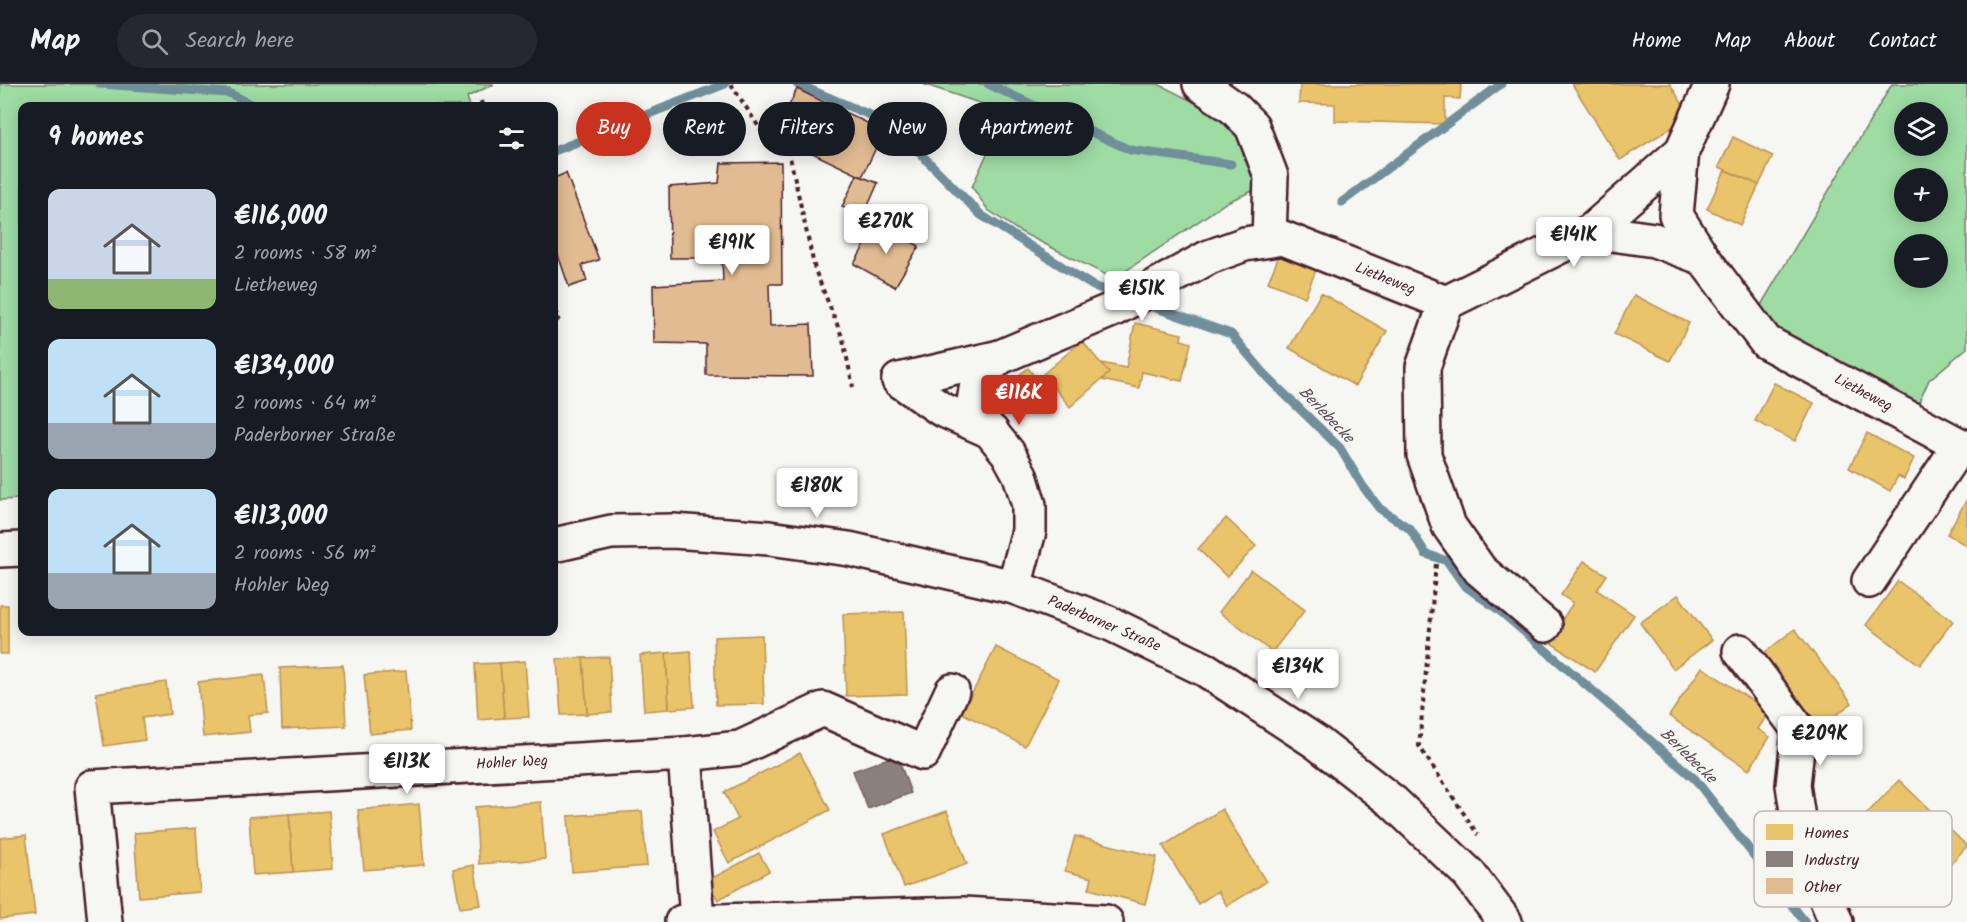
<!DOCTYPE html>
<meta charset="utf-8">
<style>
body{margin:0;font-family:Kalam,sans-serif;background:#242831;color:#f1f3f6;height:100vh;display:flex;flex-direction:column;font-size:22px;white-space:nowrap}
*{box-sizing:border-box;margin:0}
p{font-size:20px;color:#9ea1a6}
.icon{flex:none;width:33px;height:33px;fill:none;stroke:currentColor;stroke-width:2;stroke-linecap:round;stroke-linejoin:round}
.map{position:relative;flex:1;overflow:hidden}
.details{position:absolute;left:18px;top:18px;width:540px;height:534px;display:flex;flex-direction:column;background:#171b24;border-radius:12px;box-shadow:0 3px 15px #0003}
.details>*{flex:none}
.hud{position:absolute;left:576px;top:18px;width:570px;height:54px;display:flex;gap:12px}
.buttons{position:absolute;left:1894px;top:18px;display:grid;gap:12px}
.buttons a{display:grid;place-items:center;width:54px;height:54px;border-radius:50%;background:#171b24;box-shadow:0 3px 15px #0003;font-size:30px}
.price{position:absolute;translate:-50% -51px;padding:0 14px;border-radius:6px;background:#fff;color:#222;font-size:20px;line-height:39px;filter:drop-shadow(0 2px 3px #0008)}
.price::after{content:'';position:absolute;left:50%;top:36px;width:18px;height:14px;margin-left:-9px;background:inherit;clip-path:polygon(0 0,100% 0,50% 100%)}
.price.active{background:#c8321e;color:#fff}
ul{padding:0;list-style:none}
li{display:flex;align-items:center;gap:18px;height:150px;padding:0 30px}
li span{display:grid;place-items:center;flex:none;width:168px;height:120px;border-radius:12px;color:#555}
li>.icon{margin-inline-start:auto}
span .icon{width:72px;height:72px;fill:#fffc;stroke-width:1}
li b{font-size:26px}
h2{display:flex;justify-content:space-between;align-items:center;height:72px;padding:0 30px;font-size:26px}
.pill{padding:0 21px;border-radius:27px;background:#171b24;box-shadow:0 3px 15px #0003;font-size:21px;line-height:54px}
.pill.active{background:#c8321e;color:#fff}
header{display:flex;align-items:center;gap:36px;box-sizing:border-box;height:84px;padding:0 30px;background:#171b24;border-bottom:2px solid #363941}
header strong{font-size:28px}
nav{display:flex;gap:33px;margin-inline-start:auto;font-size:21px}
.search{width:420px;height:54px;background:#242831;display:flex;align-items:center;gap:15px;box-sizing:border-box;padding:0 21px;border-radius:33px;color:#9ea1a6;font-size:22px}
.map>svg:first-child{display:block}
.green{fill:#9edca4;stroke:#747e68;stroke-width:1.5;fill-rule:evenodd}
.homes{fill:#e9c46a;stroke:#b99257;stroke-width:1.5}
.industry{fill:#8a817c;stroke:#776464;stroke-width:1.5}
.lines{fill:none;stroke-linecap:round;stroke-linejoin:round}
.stream{stroke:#708f9b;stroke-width:9}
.building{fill:#e1bb92;stroke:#4a1f2b;stroke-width:1.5}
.minor-casing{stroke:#4a1f2b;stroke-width:38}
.major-casing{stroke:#4a1f2b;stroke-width:38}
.path{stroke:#4a1f2b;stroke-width:4;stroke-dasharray:4.5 4.5;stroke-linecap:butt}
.minor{stroke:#f6f6f2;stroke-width:33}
.major{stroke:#f6f6f2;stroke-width:33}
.labels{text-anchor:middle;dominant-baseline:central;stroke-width:6;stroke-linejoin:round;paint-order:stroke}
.street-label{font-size:15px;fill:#4a1f2b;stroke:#f6f6f2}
.water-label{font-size:16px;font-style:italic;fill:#5a4e5a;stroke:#f6f6f2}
.key{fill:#f6f6f2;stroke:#c2b6b6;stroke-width:1.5}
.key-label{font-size:16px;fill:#4a1f2b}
</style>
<header>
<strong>Map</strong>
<div class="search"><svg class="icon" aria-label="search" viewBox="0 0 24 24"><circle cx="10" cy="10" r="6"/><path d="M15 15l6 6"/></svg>Search here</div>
<nav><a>Home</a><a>Map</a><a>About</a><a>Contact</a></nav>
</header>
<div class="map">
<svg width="1967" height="838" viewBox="0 0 1967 838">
<rect width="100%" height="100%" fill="#f6f6f2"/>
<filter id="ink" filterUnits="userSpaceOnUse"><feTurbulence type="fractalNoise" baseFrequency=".0167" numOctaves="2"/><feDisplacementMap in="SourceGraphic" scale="12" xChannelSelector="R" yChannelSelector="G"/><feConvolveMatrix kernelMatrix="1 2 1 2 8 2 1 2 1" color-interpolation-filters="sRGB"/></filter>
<g filter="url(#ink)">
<!-- green -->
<g class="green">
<path d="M0,0H494L467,13L470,22H22V415L0,416Z"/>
<path d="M923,0H1158L1246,44L1278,96L1227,118L1114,195L1019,147L988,126L972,103L1006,28Z"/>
<path d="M1892,0H1967V264L1929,296L1917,323L1766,244L1761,221ZM1905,28H1938V62H1905ZM1905,94H1938V128H1905ZM1905,160H1938V194H1905Z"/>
</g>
<!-- homes -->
<g class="homes">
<path d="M1300,0H1461L1460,15L1445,14V40L1335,37V20L1299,19Z"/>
<path d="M1572,0H1670L1690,32L1620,76Z"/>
<path d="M1733,53L1773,72L1759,101L1719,83Z"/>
<path d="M1725,86L1759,101L1740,141L1707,125Z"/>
<path d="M1279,172L1316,186L1305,213L1268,198Z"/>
<path d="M1321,209L1387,247L1355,302L1289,264Z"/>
<path d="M1634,211L1689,239L1670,277L1614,250Z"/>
<path d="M1135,239L1182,250L1181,256L1191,259L1182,297L1142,288L1139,304L1102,296L1109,289L1101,279L1126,284Z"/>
<path d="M1082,257L1109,289L1070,323L1043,290Z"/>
<path d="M1028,284L1049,310L1027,328L1006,301Z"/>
<path d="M1774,299L1814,319L1795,357L1755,337Z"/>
<path d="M1867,349L1914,374L1904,395L1898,392L1890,407L1849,384Z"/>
<path d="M1967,415V462L1947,450Z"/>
<path d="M1226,434L1256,462L1227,493L1198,465Z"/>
<path d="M1584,477L1607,491L1597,506L1634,531L1595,588L1548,557L1573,519L1561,511Z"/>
<path d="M1251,486L1305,526L1272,568L1219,528Z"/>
<path d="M1898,497L1953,537L1920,581L1866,541Z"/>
<path d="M1678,511L1712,556L1673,585L1640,539Z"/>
<rect x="0" y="521" width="8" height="49"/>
<path d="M904,528L907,610L846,612L843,530Z"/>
<path d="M1795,545L1852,619L1816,646L1760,572Z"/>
<path d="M762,551L764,620L716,621L714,553Z"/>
<path d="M996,563L1059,595L1025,662L962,629Z"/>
<path d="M691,567L694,623L669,625L666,569Z"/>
<path d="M666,569L669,625L644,627L640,571Z"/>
<path d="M609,573L612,628L587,630L583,574Z"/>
<path d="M583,574L587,630L561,631L557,575Z"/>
<path d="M525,577L529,633L504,634L500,579Z"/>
<path d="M500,579L504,634L478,636L475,580Z"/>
<path d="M343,581L346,642L282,645L280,584Z"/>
<path d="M1702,583L1769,628L1758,645L1770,653L1749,686L1669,632Z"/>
<path d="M406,587L411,646L370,650L364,591Z"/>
<path d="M264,591L268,629L248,631L250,648L203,653L198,598Z"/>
<path d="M166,598L170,630L142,634L145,656L104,662L96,609Z"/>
<path d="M800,669L830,726L729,779L713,748L738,735L724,708Z"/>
<path d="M1899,696L1967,762L1924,809L1855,742Z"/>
<path d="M541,718L545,775L479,780L475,723Z"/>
<path d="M419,720L424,781L364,786L358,726Z"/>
<path d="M1222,725L1266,798L1227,822L1218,807L1198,820L1163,762Z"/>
<path d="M329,727L333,785L293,788L289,730Z"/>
<path d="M642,727L647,782L572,788L568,732Z"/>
<path d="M947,727L967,780L904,803L884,750Z"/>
<path d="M289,730L293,788L253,791L249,733Z"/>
<path d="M196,744L200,808L139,813L134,749Z"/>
<path d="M26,751L35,831L0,835V754Z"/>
<path d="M1075,752L1157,773L1145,820L1089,805L1092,794L1065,787Z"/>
<path d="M759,769L769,787L718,816L707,797Z"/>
<path d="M474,781L481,821L460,824L453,785Z"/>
</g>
<!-- industry -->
<path class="industry" d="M897,671L911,709L868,725L853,687Z"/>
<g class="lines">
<!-- stream -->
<g class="stream">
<path d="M100,0L229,9L255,22"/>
<path d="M797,0L891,40L981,131L1093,202L1121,211"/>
<path d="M988,0L1130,66L1231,80"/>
<path d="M554,67L725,0"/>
<path d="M1342,118L1501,0"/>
<path d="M1142,219L1231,250L1268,294L1340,364L1362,401L1379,424L1410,445L1426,470L1447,477L1464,501L1499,526L1695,695L1805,838"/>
</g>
</g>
<!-- building -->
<g class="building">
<path d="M797,5L884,47L862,93L775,51Z"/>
<path d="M781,78L782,200H769L770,242L811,240L813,292L706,291V260L654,259L653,201L723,197L722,174H670L669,103L719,99L721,79Z"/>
<path d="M566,89L599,176L582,181L587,197L569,203L554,159V94Z"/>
<path d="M857,91L878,99L863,133L842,123Z"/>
<path d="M878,138L919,162L895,203L854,180Z"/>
</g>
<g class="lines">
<!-- minor casing -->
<g class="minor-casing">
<g id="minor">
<path d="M1200,0L1234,24L1252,42L1271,92L1269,156"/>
<path d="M1682,67L1676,131L1703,174"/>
<path d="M1591,147L1682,67L1712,0"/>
<path d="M1446,219L1423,283L1424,371L1449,442L1480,486L1545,541"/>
<path d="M899,296L941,325L992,348"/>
<path d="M899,296L1000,273"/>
<path d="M1869,497L1960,361"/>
<path d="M1014,503L1029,447V421L1020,391L1008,369L982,337L974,318L978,293L1000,273L1114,225L1209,173L1245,160L1283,154L1446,219L1591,147L1654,156L1703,174L1766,258L1967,365"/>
<path d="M1740,567L1799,646L1793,701L1801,754L1836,838"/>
<path d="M685,670L740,664L823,625L923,669L952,607"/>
<path d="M105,838L92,703L685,670L697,836"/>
<path d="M682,838L963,830L1106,838"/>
</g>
</g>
<!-- major casing -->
<g class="major-casing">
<g id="major">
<path d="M554,461L611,448L673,447L769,454L849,465L1014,503L1109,539L1206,586L1316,658L1393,718L1469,790L1505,838"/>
<path d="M0,466L22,465"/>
</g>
</g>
<!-- path -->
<g class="path">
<path d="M731,0L764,51L788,64L815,186L843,255L853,303"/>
<path d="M481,17L482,22"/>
<path d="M554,228L560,233L554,240"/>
<path d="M1436,480L1419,662L1478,751"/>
</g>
<!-- minor -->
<use href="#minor" class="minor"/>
<!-- major -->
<use href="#major" class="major"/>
</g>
</g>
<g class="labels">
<!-- street labels -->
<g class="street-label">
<text transform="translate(1385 195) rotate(22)">Lietheweg</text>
<text transform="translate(1863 309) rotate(28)">Lietheweg</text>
<text transform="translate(1104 540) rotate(23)">Paderborner Straße</text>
<text transform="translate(512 679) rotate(-3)">Hohler Weg</text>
</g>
<!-- water labels -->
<g class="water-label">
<text transform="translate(1326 331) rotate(46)">Berlebecke</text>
<text transform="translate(1688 672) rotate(44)">Berlebecke</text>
</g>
</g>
<!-- legend -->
<rect x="1754" y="727" width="198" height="96" rx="9" class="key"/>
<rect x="1766" y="740" width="27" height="16" fill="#e9c46a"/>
<rect x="1766" y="767" width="27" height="16" fill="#8a817c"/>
<rect x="1766" y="794" width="27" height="16" fill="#e1bb92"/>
<g class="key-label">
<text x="1804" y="754">Homes</text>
<text x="1804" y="781">Industry</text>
<text x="1804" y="808">Other</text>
</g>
</svg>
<div class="buttons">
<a><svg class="icon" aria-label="layers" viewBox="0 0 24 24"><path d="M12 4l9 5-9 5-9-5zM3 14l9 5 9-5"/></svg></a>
<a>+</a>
<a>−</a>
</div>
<b class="price" style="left:886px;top:171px">€270K</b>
<b class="price" style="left:1574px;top:184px">€141K</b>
<b class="price" style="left:732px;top:192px">€191K</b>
<b class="price" style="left:1142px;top:238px">€151K</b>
<b class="price active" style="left:1019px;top:342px">€116K</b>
<b class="price" style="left:817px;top:435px">€180K</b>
<b class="price" style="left:1298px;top:616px">€134K</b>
<b class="price" style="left:1820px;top:683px">€209K</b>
<b class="price" style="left:407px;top:711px">€113K</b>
<div class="hud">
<a class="pill active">Buy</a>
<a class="pill">Rent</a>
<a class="pill">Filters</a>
<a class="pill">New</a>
<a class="pill">Apartment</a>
</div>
<section class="details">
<h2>9 homes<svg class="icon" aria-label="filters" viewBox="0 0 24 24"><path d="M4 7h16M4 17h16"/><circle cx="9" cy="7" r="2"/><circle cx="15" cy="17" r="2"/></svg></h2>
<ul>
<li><span style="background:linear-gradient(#c9d6e8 75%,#8fb573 0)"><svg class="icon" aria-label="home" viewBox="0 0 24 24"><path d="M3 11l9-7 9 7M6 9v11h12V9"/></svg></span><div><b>€116,000</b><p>2 rooms · 58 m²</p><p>Lietheweg</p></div></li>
<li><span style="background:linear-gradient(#bfe0f5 70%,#9aa5b1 0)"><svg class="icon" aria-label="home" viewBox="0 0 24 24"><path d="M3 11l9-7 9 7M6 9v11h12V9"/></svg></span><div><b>€134,000</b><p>2 rooms · 64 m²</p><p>Paderborner Straße</p></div></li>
<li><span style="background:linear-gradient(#bfe0f5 70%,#9aa5b1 0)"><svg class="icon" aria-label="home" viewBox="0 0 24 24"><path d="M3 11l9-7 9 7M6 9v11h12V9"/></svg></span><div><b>€113,000</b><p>2 rooms · 56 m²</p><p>Hohler Weg</p></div></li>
</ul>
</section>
</div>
